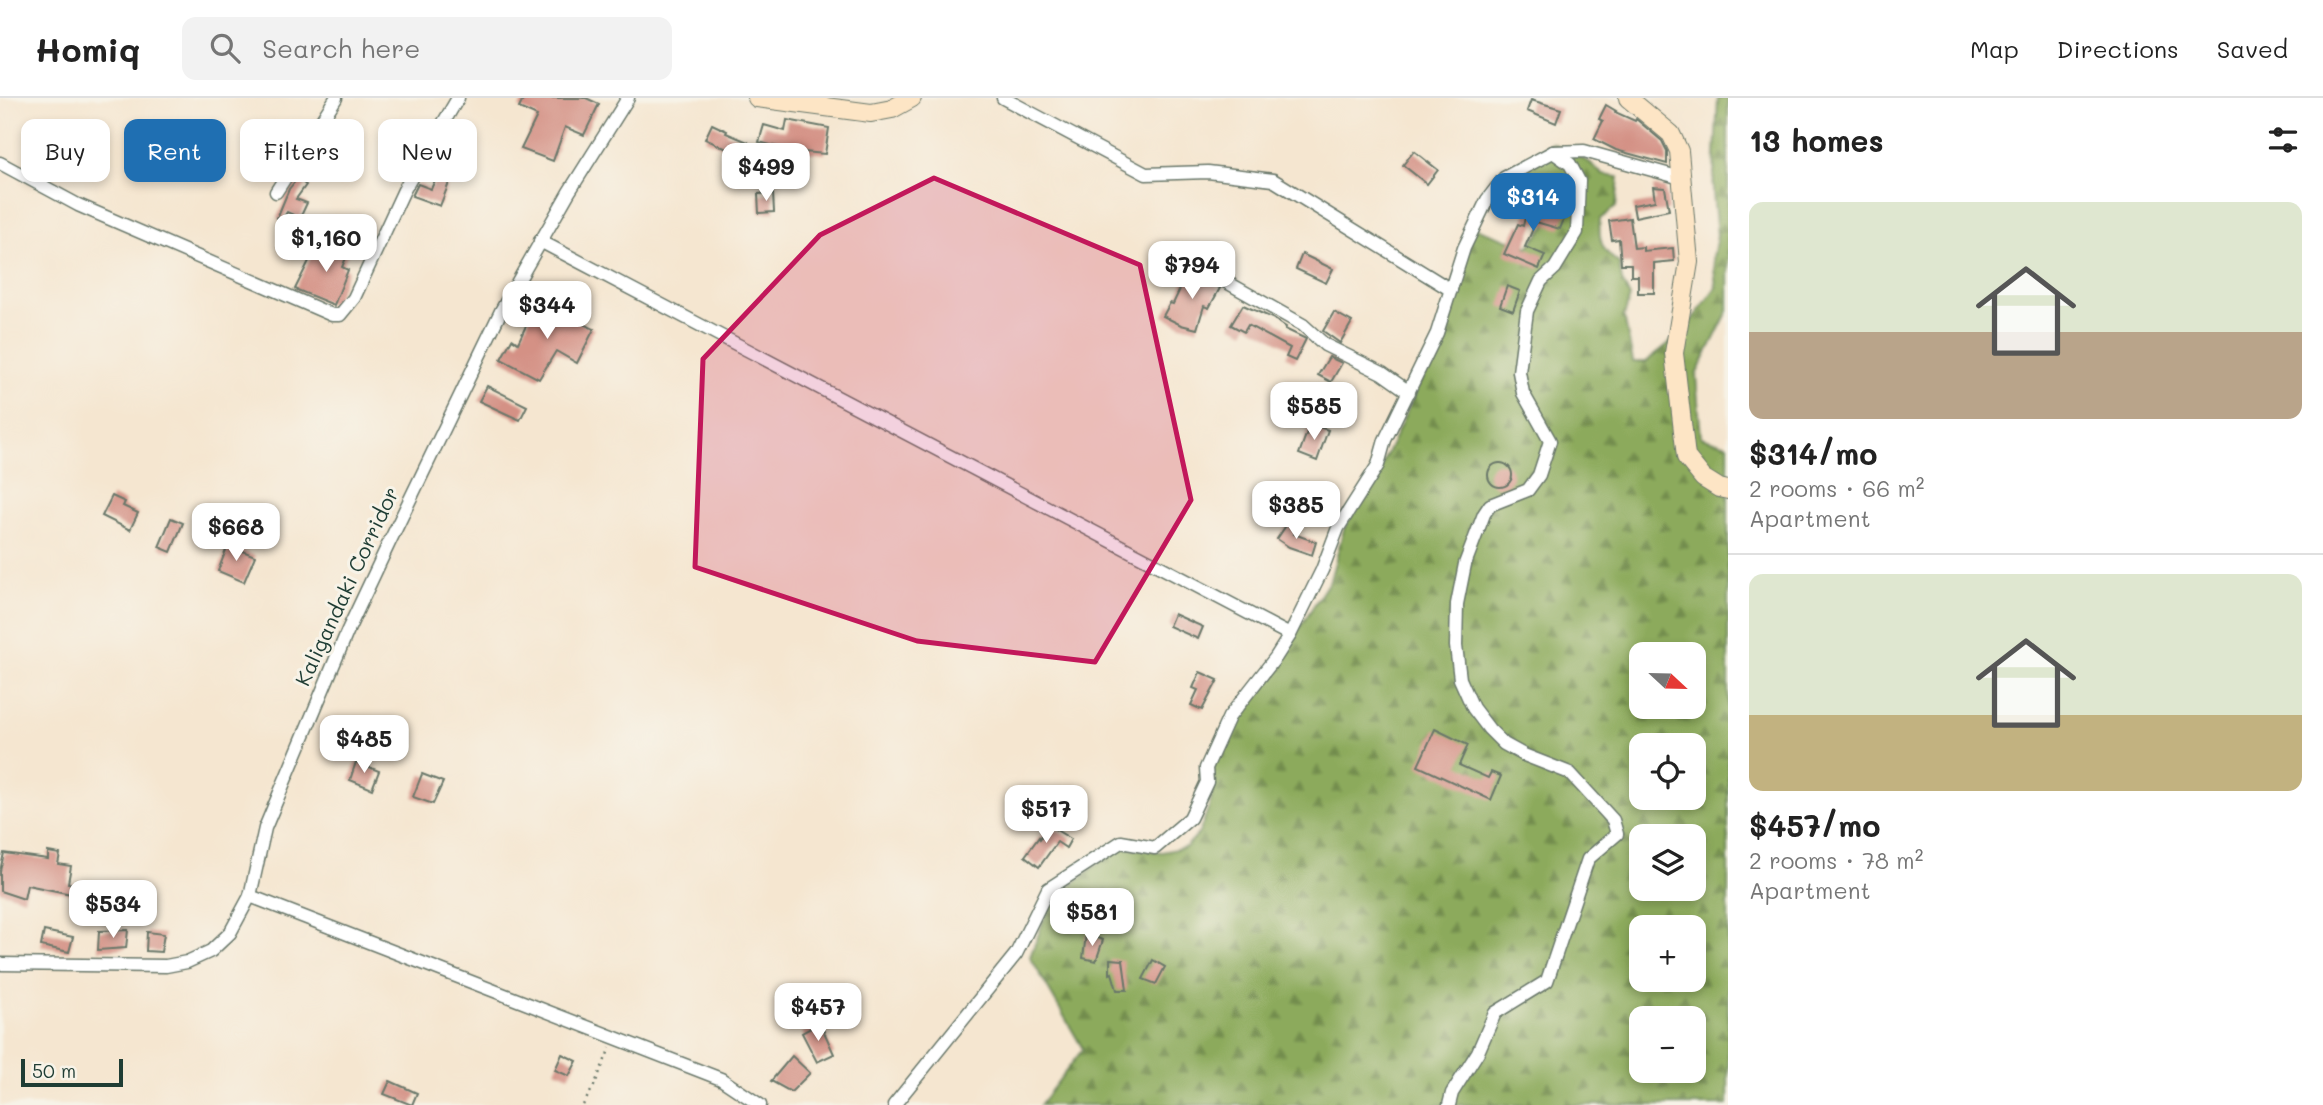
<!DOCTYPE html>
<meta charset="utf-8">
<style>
body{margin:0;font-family:Mali,sans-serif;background:#f2f2f2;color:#222;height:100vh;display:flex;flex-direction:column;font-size:26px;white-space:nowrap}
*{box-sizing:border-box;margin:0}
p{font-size:23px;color:#767676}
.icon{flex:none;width:38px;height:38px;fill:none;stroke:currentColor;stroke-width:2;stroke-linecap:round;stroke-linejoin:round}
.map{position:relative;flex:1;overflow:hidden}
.side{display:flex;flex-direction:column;background:#fff;width:595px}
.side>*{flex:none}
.top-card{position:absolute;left:21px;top:21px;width:665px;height:63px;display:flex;gap:14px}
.needle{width:46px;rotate:112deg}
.buttons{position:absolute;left:1629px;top:544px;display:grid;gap:14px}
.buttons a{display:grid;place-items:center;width:77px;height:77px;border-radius:14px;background:#fff;box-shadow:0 4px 10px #0003;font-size:35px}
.scale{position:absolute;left:21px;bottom:18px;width:102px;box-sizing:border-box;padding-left:7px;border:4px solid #1f3d34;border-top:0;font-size:19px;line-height:24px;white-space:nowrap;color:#1f3d34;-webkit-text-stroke:5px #f7f3e8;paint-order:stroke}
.price{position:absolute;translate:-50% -60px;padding:0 16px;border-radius:14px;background:#fff;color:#222;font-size:23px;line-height:46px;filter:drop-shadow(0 2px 4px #0008)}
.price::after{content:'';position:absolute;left:50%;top:42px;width:21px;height:16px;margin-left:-10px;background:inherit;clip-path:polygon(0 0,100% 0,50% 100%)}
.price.active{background:#1f6fb2;color:#fff}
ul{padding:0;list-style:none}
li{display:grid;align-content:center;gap:14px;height:371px;padding:0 21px}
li+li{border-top:2px solid #e0e0e0}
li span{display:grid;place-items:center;height:217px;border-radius:14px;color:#555}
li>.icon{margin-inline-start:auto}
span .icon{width:126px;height:126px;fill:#fffc;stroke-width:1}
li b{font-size:30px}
h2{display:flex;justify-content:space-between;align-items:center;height:84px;padding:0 21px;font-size:30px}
.pill{padding:0 24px;border-radius:14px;background:#fff;box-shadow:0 4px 10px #0003;font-size:24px;line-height:63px}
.pill.active{background:#1f6fb2;color:#fff}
header{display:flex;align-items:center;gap:42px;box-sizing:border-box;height:98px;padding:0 35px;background:#fff;border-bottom:2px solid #e0e0e0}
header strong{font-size:33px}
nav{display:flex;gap:38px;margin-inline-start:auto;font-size:24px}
.search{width:490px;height:63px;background:#f2f2f2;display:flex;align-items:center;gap:18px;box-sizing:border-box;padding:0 24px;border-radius:14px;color:#767676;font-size:26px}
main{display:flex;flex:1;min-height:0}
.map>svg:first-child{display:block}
.forest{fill:url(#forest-firs);stroke:#567448;stroke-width:2;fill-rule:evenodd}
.building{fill:#d49185}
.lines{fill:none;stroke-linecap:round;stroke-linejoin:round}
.minor-casing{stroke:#6a786b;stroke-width:15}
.secondary-casing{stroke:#6a786b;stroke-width:20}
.path{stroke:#6a786b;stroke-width:2.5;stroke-dasharray:2 5;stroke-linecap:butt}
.minor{stroke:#fff;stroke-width:12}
.secondary{stroke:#fde5c5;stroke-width:18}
.marked{fill:#c2185b;fill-opacity:0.2;stroke:#c2185b;stroke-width:5;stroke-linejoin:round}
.labels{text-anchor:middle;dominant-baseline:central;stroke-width:6;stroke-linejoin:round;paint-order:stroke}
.street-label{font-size:21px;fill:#1f3d34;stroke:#f7f3e8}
</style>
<header>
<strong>Homiq</strong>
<div class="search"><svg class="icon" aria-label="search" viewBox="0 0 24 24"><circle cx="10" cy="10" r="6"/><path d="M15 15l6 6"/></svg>Search here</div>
<nav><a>Map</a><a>Directions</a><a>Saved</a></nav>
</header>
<main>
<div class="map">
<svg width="1728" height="1007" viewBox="0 0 1728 1007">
<defs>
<pattern id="forest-firs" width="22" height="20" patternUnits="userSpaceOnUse" patternTransform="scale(1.75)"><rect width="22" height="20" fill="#8caa5c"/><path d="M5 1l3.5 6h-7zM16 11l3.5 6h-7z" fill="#728c4d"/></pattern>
</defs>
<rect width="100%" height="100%" fill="#f7f3e8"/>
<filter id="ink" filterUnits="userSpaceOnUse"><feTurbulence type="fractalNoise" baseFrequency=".0143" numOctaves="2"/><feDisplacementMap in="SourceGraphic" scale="14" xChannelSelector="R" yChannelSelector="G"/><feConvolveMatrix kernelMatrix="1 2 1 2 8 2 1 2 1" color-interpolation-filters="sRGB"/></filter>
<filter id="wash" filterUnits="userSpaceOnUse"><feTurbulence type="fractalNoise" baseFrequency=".00686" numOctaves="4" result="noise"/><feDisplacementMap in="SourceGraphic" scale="28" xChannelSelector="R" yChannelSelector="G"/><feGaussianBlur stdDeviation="1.57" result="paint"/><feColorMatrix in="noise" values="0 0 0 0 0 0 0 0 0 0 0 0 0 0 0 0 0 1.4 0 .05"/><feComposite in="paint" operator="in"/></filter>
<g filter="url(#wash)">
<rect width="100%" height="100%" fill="#f5e6d0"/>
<!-- forest -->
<path class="forest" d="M1718,0H1728V213L1696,277L1701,339L1728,347V1007H1040L1083,951L1030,859L1051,803L1119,749L1162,754L1186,749L1199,735L1211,703L1214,664L1235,622L1277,565L1330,482L1344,431L1381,369L1442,237L1468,127L1528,149L1551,122L1556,108L1535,91L1499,79L1552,45L1589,64L1603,77L1619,79L1616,109L1600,121C1598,141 1601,153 1619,165L1622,183L1630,199L1624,218L1633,264H1646L1684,233L1716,189L1713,159L1717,138L1713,94ZM1642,556H1694V609H1642ZM1642,648H1694V700H1642ZM1642,738H1694V791H1642ZM1642,830H1694V882H1642ZM1642,920H1694V973H1642Z"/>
<g id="blocks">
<!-- building -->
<g class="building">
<path d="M524,0H586L599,6L584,37L565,29L553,63L521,51L537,18L519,10Z"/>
<path d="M1531,2L1561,11L1556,25L1527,13Z"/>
<path d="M1606,7L1616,13L1615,14L1635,23L1636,21L1662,43L1667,53V66L1616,52L1594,41L1603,23L1599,21Z"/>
<path d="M787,22L829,30L825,56L782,52V50L759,44L764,27L785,33Z"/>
<path d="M712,26L727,33L726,35L748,44L742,58L705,41Z"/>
<path d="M338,30L355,38L348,53L331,46Z"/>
<path d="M321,41L339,51L330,65L313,55Z"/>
<path d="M1414,53L1438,72L1427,86L1403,67Z"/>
<path d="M436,80L449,85L440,108L412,98L418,86L431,91Z"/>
<path d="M297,81L306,87L296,101L307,105L300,120L287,114L281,123L277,120L289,91Z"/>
<path d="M1653,89L1665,90L1669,112L1635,119L1633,107L1655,103Z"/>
<path d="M773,95L774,114L759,115L758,96Z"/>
<path d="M1529,103L1567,114L1560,131L1536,124L1525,149L1545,157L1539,171L1504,156L1518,126L1523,128Z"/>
<path d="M1630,120L1634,150L1643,149V153L1673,150L1674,163L1654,165V195H1638V178H1631V166H1621L1619,141L1612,142L1609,123Z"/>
<path d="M333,141L351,149L342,169L348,172L334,207L295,191L312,157L323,162Z"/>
<path d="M1302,156L1333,171L1326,185L1296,171Z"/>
<path d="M1189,172L1220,190L1209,210L1204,208L1197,231L1181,227L1163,218L1170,205L1173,206Z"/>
<path d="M1507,188L1520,193L1513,213L1500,208Z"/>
<path d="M537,204L594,231L577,265L556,253L539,281L501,261L512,241L518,245Z"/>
<path d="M1243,207L1272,220L1286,229L1285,231L1306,241L1295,263L1286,259L1290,250L1248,227L1244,234L1231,227Z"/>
<path d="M1334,214L1352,224L1340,245L1323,233Z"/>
<path d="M1329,259L1342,265L1331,284L1318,277Z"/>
<path d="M487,288L527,308L520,322L479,303Z"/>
<path d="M1310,326L1328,332L1317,363L1299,356Z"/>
<circle cx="1500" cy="377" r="12"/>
<path d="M112,398L125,404L123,408L138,415L130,432L102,418Z"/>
<path d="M171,420L183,425L171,454L159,449Z"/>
<path d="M1287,426L1296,431L1294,436L1316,444L1312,457L1289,449L1277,441Z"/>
<path d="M228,447L255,458L244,484L218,473Z"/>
<path d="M1174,516L1203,529L1198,541L1169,528Z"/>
<path d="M1200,574L1218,582L1202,612L1191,607L1198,592L1193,590Z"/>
<path d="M1435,631L1468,647L1459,667L1488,680L1491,674L1501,678L1491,702L1418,668Z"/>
<path d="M356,664L379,673L372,691L350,682Z"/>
<path d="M422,676L443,684L433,706L413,699Z"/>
<path d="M1048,727L1071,741L1066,750L1057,744L1039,769L1025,758L1039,739L1040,741Z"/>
<path d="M48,754L60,756L58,766L71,768L68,785L78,787L76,797L27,787L24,801L0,793V773L4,755L48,761Z"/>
<path d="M128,832L126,850L98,852L99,833Z"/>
<path d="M44,833L73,839L69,854L41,848Z"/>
<path d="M147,834L164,836L161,854L146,853Z"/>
<path d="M1086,836L1103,842L1096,863L1083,860Z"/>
<path d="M1110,861L1123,862L1127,892H1117L1112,875L1110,876Z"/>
<path d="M1153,862L1165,869L1156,886L1143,881Z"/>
<path d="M820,925L834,956L817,964L802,935Z"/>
<path d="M562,956L577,963L569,978L555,972Z"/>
<path d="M792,958L810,975L791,994L771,983Z"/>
<path d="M390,983L417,995L412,1007L384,996Z"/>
</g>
</g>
</g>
<g filter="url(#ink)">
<use href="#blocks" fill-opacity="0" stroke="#6a786b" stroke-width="2"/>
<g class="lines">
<!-- minor casing -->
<g class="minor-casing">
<g id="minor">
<path d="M1003,0L1146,76L1208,74L1273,82L1451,192"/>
<path d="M0,65L78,107L332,217H340L354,200L404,92L458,0"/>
<path d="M276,94L336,0"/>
<path d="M540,143L1290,537"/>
<path d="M1207,173L1303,227L1325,247L1382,275L1409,294"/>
<path d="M250,798L721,981L760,1007"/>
<path d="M0,866L166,868L187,864L211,853L230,835L250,798L265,730L348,532L389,445L501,213L569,94L628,0"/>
<path d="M894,1007L1016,856L1048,791L1121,744L1155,750L1190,720L1207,684L1206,670L1229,619L1276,559L1290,537L1322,472L1338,430L1378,367L1385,342L1437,235L1464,150L1487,102L1504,80L1553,54L1584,53L1681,80"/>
<path d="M1449,1007L1452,995L1478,954L1495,915L1547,883L1588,761L1617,736L1613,722L1570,675L1524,657L1504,646L1489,631L1473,610L1460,581L1456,548L1457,506L1465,466L1484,416L1490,407L1528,392L1539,377L1550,343L1523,295L1519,274L1527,213L1541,183L1555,170L1577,134L1579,83L1570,66L1553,54"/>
</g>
</g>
<!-- secondary casing -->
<g class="secondary-casing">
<g id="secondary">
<path d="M757,0L871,15L892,11L912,0"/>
<path d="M1628,0L1671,36L1679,53L1689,164L1674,255L1686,359L1703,380L1719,390L1728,392"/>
</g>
</g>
<!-- path -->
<path class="path" d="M583,1007L594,988L610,950"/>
<!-- minor -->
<use href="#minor" class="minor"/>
<!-- secondary -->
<use href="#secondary" class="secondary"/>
</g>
</g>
<!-- marked area -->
<path class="marked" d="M934,80L1140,167L1191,402L1095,564L917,543L695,469L703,261L820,137Z"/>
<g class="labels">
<!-- street labels -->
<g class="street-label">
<text transform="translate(346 488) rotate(-65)">Kaligandaki Corridor</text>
</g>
</g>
</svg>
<div class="buttons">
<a><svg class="needle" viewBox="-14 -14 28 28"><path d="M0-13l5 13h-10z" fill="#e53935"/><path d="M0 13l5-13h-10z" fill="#767676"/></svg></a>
<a><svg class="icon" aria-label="locate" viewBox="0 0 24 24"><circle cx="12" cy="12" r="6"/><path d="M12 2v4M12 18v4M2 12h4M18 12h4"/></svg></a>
<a><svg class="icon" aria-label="layers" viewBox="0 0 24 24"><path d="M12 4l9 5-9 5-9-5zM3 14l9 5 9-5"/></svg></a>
<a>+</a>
<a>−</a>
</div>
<div class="scale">50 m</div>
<b class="price" style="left:766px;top:105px">$499</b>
<b class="price active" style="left:1533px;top:135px">$314</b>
<b class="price" style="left:326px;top:176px">$1,160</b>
<b class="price" style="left:1192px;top:203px">$794</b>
<b class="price" style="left:547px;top:243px">$344</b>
<b class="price" style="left:1314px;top:344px">$585</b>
<b class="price" style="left:1296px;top:443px">$385</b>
<b class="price" style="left:236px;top:465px">$668</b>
<b class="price" style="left:364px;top:677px">$485</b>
<b class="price" style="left:1046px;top:747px">$517</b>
<b class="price" style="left:113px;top:842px">$534</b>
<b class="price" style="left:1092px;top:850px">$581</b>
<b class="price" style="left:818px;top:945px">$457</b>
<div class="top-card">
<a class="pill">Buy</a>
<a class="pill active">Rent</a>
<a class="pill">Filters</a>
<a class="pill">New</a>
</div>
</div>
<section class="side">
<h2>13 homes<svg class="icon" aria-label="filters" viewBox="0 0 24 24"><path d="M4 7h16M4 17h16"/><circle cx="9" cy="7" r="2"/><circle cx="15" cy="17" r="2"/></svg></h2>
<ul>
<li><span style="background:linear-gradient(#dfe7d0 60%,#b9a48a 0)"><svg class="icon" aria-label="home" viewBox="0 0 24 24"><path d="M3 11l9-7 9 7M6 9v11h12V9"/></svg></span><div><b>$314/mo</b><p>2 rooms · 66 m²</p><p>Apartment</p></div></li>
<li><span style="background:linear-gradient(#dfe7d0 65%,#c2b280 0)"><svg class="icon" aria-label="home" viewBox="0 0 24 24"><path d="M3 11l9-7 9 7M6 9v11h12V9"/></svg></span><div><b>$457/mo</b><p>2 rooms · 78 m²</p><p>Apartment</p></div></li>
</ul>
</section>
</main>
